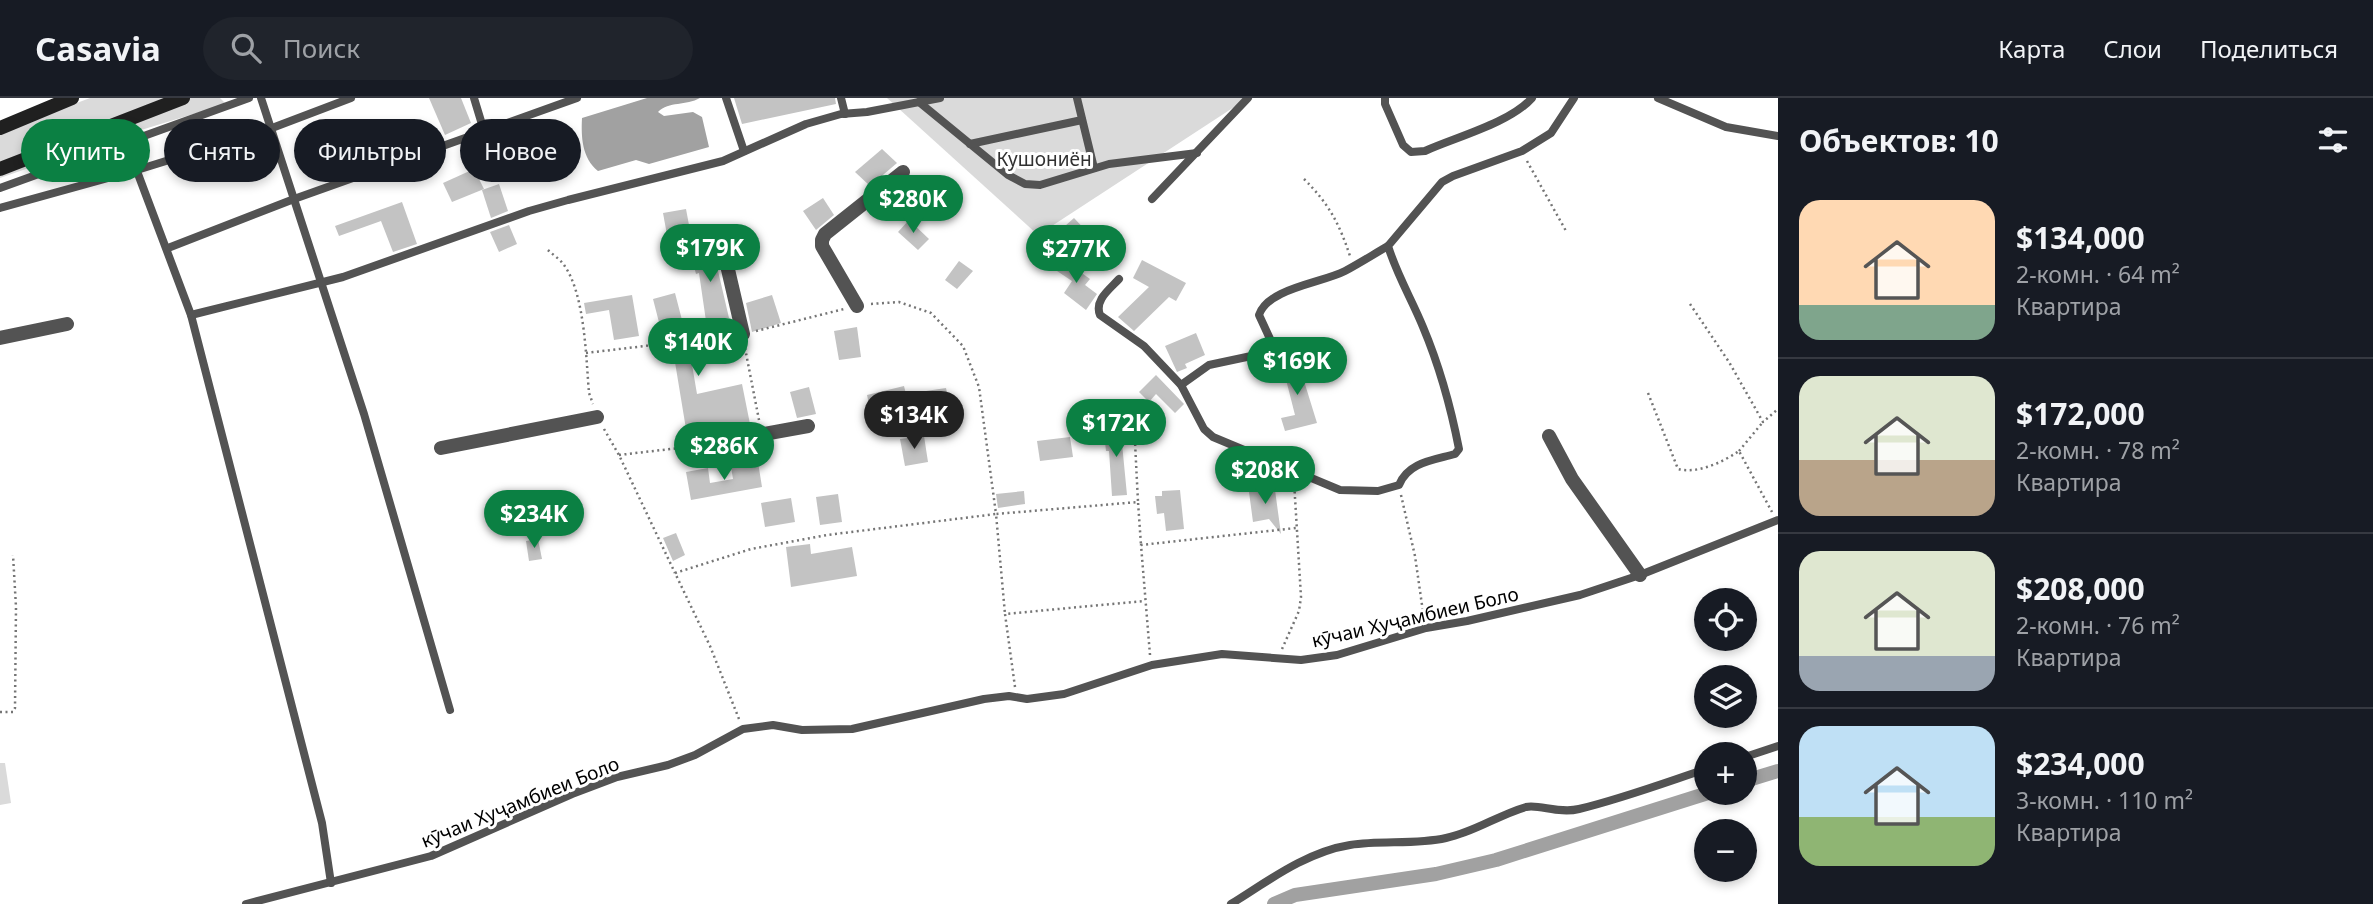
<!DOCTYPE html>
<html lang="ru">
<meta charset="utf-8">
<style>
body{margin:0;font-family:"Noto Sans",sans-serif;background:#20242c;color:#f1f3f6;height:100vh;display:flex;flex-direction:column;font-size:26px;white-space:nowrap}
*{box-sizing:border-box;margin:0}
p{font-size:23px;color:#9ea1a6}
.icon{flex:none;width:38px;height:38px;fill:none;stroke:currentColor;stroke-width:2;stroke-linecap:round;stroke-linejoin:round}
.map{position:relative;flex:1;overflow:hidden}
.sheet{display:flex;flex-direction:column;background:#171b24;width:595px}
.sheet>*{flex:none}
.hud{position:absolute;left:21px;top:21px;width:665px;height:63px;display:flex;gap:14px}
.tools{position:absolute;left:1694px;top:490px;display:grid;gap:14px}
.tools a{display:grid;place-items:center;width:63px;height:63px;border-radius:50%;background:#171b24;box-shadow:0 4px 10px #0003;font-size:35px}
.price{position:absolute;translate:-50% -60px;padding:0 16px;border-radius:24px;background:#0b8043;color:#fff;font-size:23px;line-height:46px;filter:drop-shadow(0 2px 4px #0008)}
.price::after{content:'';position:absolute;left:50%;top:42px;width:21px;height:16px;margin-left:-10px;background:inherit;clip-path:polygon(0 0,100% 0,50% 100%)}
.price.selected{background:#222;color:#fff}
ul{padding:0;list-style:none}
li{display:flex;align-items:center;gap:21px;height:175px;padding:0 21px}
li+li{border-top:2px solid #363941}
li span{display:grid;place-items:center;flex:none;width:196px;height:140px;border-radius:21px;color:#555}
li>.icon{margin-inline-start:auto}
span .icon{width:84px;height:84px;fill:#fffc;stroke-width:1}
li b{font-size:30px}
h2{display:flex;justify-content:space-between;align-items:center;height:84px;padding:0 21px;font-size:30px}
.tag{padding:0 24px;border-radius:32px;background:#171b24;box-shadow:0 4px 10px #0003;font-size:24px;line-height:63px}
.tag.selected{background:#0b8043;color:#fff}
header{display:flex;align-items:center;gap:42px;box-sizing:border-box;height:98px;padding:0 35px;background:#171b24;border-bottom:2px solid #363941}
header strong{font-size:33px}
nav{display:flex;gap:38px;margin-inline-start:auto;font-size:24px}
.search{width:490px;height:63px;background:#20242c;display:flex;align-items:center;gap:18px;box-sizing:border-box;padding:0 24px;border-radius:38px;color:#9ea1a6;font-size:26px}
main{display:flex;flex:1;min-height:0}
.map>svg:first-child{display:block}
.green{fill:#dadada}
.water{fill:#a1a1a1}
.lines{fill:none;stroke-linecap:round;stroke-linejoin:round}
.canal{stroke:#a1a1a1;stroke-width:14}
.building{fill:#c3c3c3}
.path{stroke:#757575;stroke-width:2.5;stroke-dasharray:2 3.5;stroke-linecap:butt}
.lane{stroke:#535353;stroke-width:8}
.street{stroke:#535353;stroke-width:14}
.secondary{stroke:#202020;stroke-width:14}
.labels{text-anchor:middle;dominant-baseline:central;stroke-width:6;stroke-linejoin:round;paint-order:stroke}
.park-label{font-size:19px;fill:#313131;stroke:#fff}
.street-label{font-size:19px;fill:#000;stroke:#fff}
</style>
<header>
<strong>Casavia</strong>
<div class="search"><svg class="icon" aria-label="search" viewBox="0 0 24 24"><circle cx="10" cy="10" r="6"/><path d="M15 15l6 6"/></svg>Поиск</div>
<nav><a>Карта</a><a>Слои</a><a>Поделиться</a></nav>
</header>
<main>
<div class="map">
<svg width="1778" height="806" viewBox="0 0 1778 806">
<rect width="100%" height="100%" fill="#fff"/>
<!-- green -->
<g class="green">
<path d="M90,0H220L226,6L115,40L0,80V34Z"/>
<path d="M887,0H1248L1038,137Z"/>
<path d="M0,665H5L11,705L0,707Z"/>
</g>
<!-- water -->
<path class="water" d="M647,0H700C686,8 669,3 658,14L664,18L693,14L702,19L709,49L649,66L636,62L598,73C582,60 581,39 582,20Z"/>
<g class="lines">
<!-- canal -->
<g class="canal">
<path d="M1745,683L1778,673"/>
<path d="M1274,806L1295,797L1436,776L1496,762L1708,695"/>
</g>
</g>
<!-- building -->
<g class="building">
<path d="M429,0H461L471,25L445,37Z"/>
<path d="M734,0H835L836,6L742,26Z"/>
<path d="M392,21L401,51L384,62L373,27Z"/>
<path d="M481,50L487,62L475,68L469,56Z"/>
<path d="M882,51L897,65L870,88L855,74Z"/>
<path d="M474,71L484,91L452,104L443,85Z"/>
<path d="M499,86L508,113L491,120L482,92Z"/>
<path d="M823,100L834,117L816,132L803,113Z"/>
<path d="M402,104L417,146L393,154L381,123L339,138L335,128Z"/>
<path d="M686,111L692,143L669,148L663,115Z"/>
<path d="M1074,120L1090,137L1072,154L1056,136Z"/>
<path d="M909,122L929,141L918,152L898,134Z"/>
<path d="M509,127L517,146L499,154L490,134Z"/>
<path d="M712,147L729,220L706,223L699,175L696,176L690,153Z"/>
<path d="M1061,160L1090,181L1085,187L1097,196L1086,212L1064,195L1072,183L1054,171Z"/>
<path d="M1142,162L1186,185L1176,203L1169,199L1134,233L1118,219L1149,189L1133,180Z"/>
<path d="M959,163L973,173L957,191L945,182Z"/>
<path d="M675,195L689,249L697,296L742,286L750,326L725,331L724,324L686,331L670,234L662,236L653,201Z"/>
<path d="M632,197L639,238L614,242L609,212L586,216L584,205Z"/>
<path d="M772,197L781,225L752,234L746,205Z"/>
<path d="M857,229L861,259L839,262L834,233Z"/>
<path d="M1196,235L1205,257L1185,266L1187,270L1177,274L1165,248Z"/>
<path d="M1296,257L1317,325L1285,333L1281,320L1295,317L1281,262Z"/>
<path d="M1156,277L1184,306L1175,315L1156,296L1149,304L1139,294Z"/>
<path d="M904,288L906,296L946,290L950,309L869,328L866,315L870,311L867,297Z"/>
<path d="M809,289L816,316L797,320L790,294Z"/>
<path d="M1120,325L1127,397L1112,398L1109,353H1106L1103,327Z"/>
<path d="M924,338L928,364L905,368L900,341Z"/>
<path d="M1070,339L1073,359L1040,363L1037,343Z"/>
<path d="M758,364L762,389L691,402L686,374L708,370L710,385L733,381L731,369Z"/>
<path d="M1262,381L1266,392H1275L1281,436L1269,421L1253,424L1249,394L1256,393Z"/>
<path d="M1180,392L1184,431L1166,433L1164,415L1157,416L1155,398H1162V393Z"/>
<path d="M1024,393L1025,406L998,410L996,396Z"/>
<path d="M838,396L842,424L820,427L816,399Z"/>
<path d="M791,400L795,424L765,429L761,405Z"/>
<path d="M676,435L685,457L673,463L663,440Z"/>
<path d="M538,441L542,461L529,463L526,443Z"/>
<path d="M810,446L811,456L852,449L857,478L791,489L786,449Z"/>
</g>
<g class="lines">
<!-- path -->
<g class="path">
<path d="M1527,63L1566,133"/>
<path d="M1304,81C1329,106 1339,125 1350,158"/>
<path d="M548,152C553,157 560,161 564,167C585,196 586,260 589,295L593,306"/>
<path d="M871,206L899,204L931,215L963,248L979,289L996,416L1138,404L1141,447"/>
<path d="M1690,206L1729,264L1763,324L1778,311"/>
<path d="M756,233L844,211"/>
<path d="M745,250L759,322"/>
<path d="M586,255L729,238"/>
<path d="M1648,295L1678,371C1698,376 1723,364 1739,353L1772,414"/>
<path d="M1134,324L1138,404"/>
<path d="M604,331L619,357L675,475"/>
<path d="M1739,353L1763,324"/>
<path d="M619,357L748,342"/>
<path d="M1401,397L1415,458L1424,521"/>
<path d="M1282,551L1299,513L1301,499L1294,383"/>
<path d="M1150,557L1141,447L1296,430"/>
<path d="M1015,589L1005,516L1144,503"/>
<path d="M0,614H13L15,610L16,509L13,457"/>
<path d="M739,621L710,548L675,475L751,451L827,437L996,416L1005,516"/>
</g>
<!-- lane -->
<g class="lane">
<path d="M261,0L364,316L450,612"/>
<path d="M474,0L484,33"/>
<path d="M726,0L744,53"/>
<path d="M841,0L845,16"/>
<path d="M1077,0L1094,70"/>
<path d="M1385,0V6L1403,47L1411,54L1425,53C1456,39 1510,25 1532,0"/>
<path d="M1658,0L1726,29L1778,38"/>
<path d="M919,4L1008,77L1025,86L1040,87L1109,66L1197,55"/>
<path d="M126,44L191,217L322,725L331,785"/>
<path d="M970,46L1082,22"/>
<path d="M0,90L249,0"/>
<path d="M1152,101L1248,0"/>
<path d="M0,110L137,72L272,30L351,0"/>
<path d="M168,150L294,101L577,0"/>
<path d="M1119,181C1110,191 1094,202 1100,217L1144,248L1181,287L1204,331L1213,339L1340,392L1378,393L1399,387C1408,364 1434,362 1455,356L1459,351C1451,310 1439,267 1423,229C1412,202 1397,177 1388,148L1442,84L1453,78L1522,53L1551,35L1574,0"/>
<path d="M191,217L343,179L529,113L568,102L723,63L806,26L841,16L867,14L940,0"/>
<path d="M1181,287L1209,267L1256,257L1268,251L1271,243L1259,217C1268,190 1322,185 1345,173C1360,165 1374,156 1388,148"/>
<path d="M1745,659L1778,648"/>
<path d="M246,806L431,758L572,696L617,679L668,667L695,657L743,631L773,627L802,632L852,631L984,601L1009,598L1027,601L1064,596L1152,567L1222,556L1301,562L1337,557L1426,530L1467,523L1580,497L1640,477L1778,422"/>
<path d="M1231,806C1268,783 1306,754 1350,747C1382,742 1415,747 1446,740C1475,734 1498,717 1526,709C1539,706 1559,716 1579,711C1621,701 1664,685 1706,671"/>
</g>
<!-- street -->
<g class="street">
<path d="M723,150L743,236"/>
<path d="M857,208L822,148V142L825,136L903,74"/>
<path d="M0,240L67,226"/>
<path d="M759,337L808,328"/>
<path d="M1549,338L1572,381L1640,477"/>
<path d="M441,350L597,319"/>
</g>
<!-- secondary -->
<g class="secondary">
<path d="M0,30L72,0"/>
<path d="M0,71L183,0"/>
</g>
</g>
<g class="labels">
<!-- park labels -->
<g class="park-label">
<text x="1044" y="61">Кушониён</text>
</g>
<!-- street labels -->
<g class="street-label">
<text transform="translate(1415 519) rotate(-13)">кӯчаи Хуҷамбиеи Боло</text>
<text transform="translate(520 704) rotate(-22)">кӯчаи Хуҷамбиеи Боло</text>
</g>
</g>
</svg>
<div class="tools">
<a><svg class="icon" aria-label="locate" viewBox="0 0 24 24"><circle cx="12" cy="12" r="6"/><path d="M12 2v4M12 18v4M2 12h4M18 12h4"/></svg></a>
<a><svg class="icon" aria-label="layers" viewBox="0 0 24 24"><path d="M12 4l9 5-9 5-9-5zM3 14l9 5 9-5"/></svg></a>
<a>+</a>
<a>−</a>
</div>
<b class="price" style="left:913px;top:137px">$280K</b>
<b class="price" style="left:710px;top:186px">$179K</b>
<b class="price" style="left:1076px;top:187px">$277K</b>
<b class="price" style="left:698px;top:280px">$140K</b>
<b class="price" style="left:1297px;top:299px">$169K</b>
<b class="price selected" style="left:914px;top:353px">$134K</b>
<b class="price" style="left:1116px;top:361px">$172K</b>
<b class="price" style="left:724px;top:384px">$286K</b>
<b class="price" style="left:1265px;top:408px">$208K</b>
<b class="price" style="left:534px;top:452px">$234K</b>
<div class="hud">
<a class="tag selected">Купить</a>
<a class="tag">Снять</a>
<a class="tag">Фильтры</a>
<a class="tag">Новое</a>
</div>
</div>
<section class="sheet">
<h2>Объектов: 10<svg class="icon" aria-label="filters" viewBox="0 0 24 24"><path d="M4 7h16M4 17h16"/><circle cx="9" cy="7" r="2"/><circle cx="15" cy="17" r="2"/></svg></h2>
<ul>
<li><span style="background:linear-gradient(#ffd9b3 75%,#7fa58c 0)"><svg class="icon" aria-label="home" viewBox="0 0 24 24"><path d="M3 11l9-7 9 7M6 9v11h12V9"/></svg></span><div><b>$134,000</b><p>2-комн. · 64 m²</p><p>Квартира</p></div></li>
<li><span style="background:linear-gradient(#dfe7d0 60%,#b9a48a 0)"><svg class="icon" aria-label="home" viewBox="0 0 24 24"><path d="M3 11l9-7 9 7M6 9v11h12V9"/></svg></span><div><b>$172,000</b><p>2-комн. · 78 m²</p><p>Квартира</p></div></li>
<li><span style="background:linear-gradient(#dfe7d0 75%,#9aa5b1 0)"><svg class="icon" aria-label="home" viewBox="0 0 24 24"><path d="M3 11l9-7 9 7M6 9v11h12V9"/></svg></span><div><b>$208,000</b><p>2-комн. · 76 m²</p><p>Квартира</p></div></li>
<li><span style="background:linear-gradient(#bfe0f5 65%,#8fb573 0)"><svg class="icon" aria-label="home" viewBox="0 0 24 24"><path d="M3 11l9-7 9 7M6 9v11h12V9"/></svg></span><div><b>$234,000</b><p>3-комн. · 110 m²</p><p>Квартира</p></div></li>
</ul>
</section>
</main>
